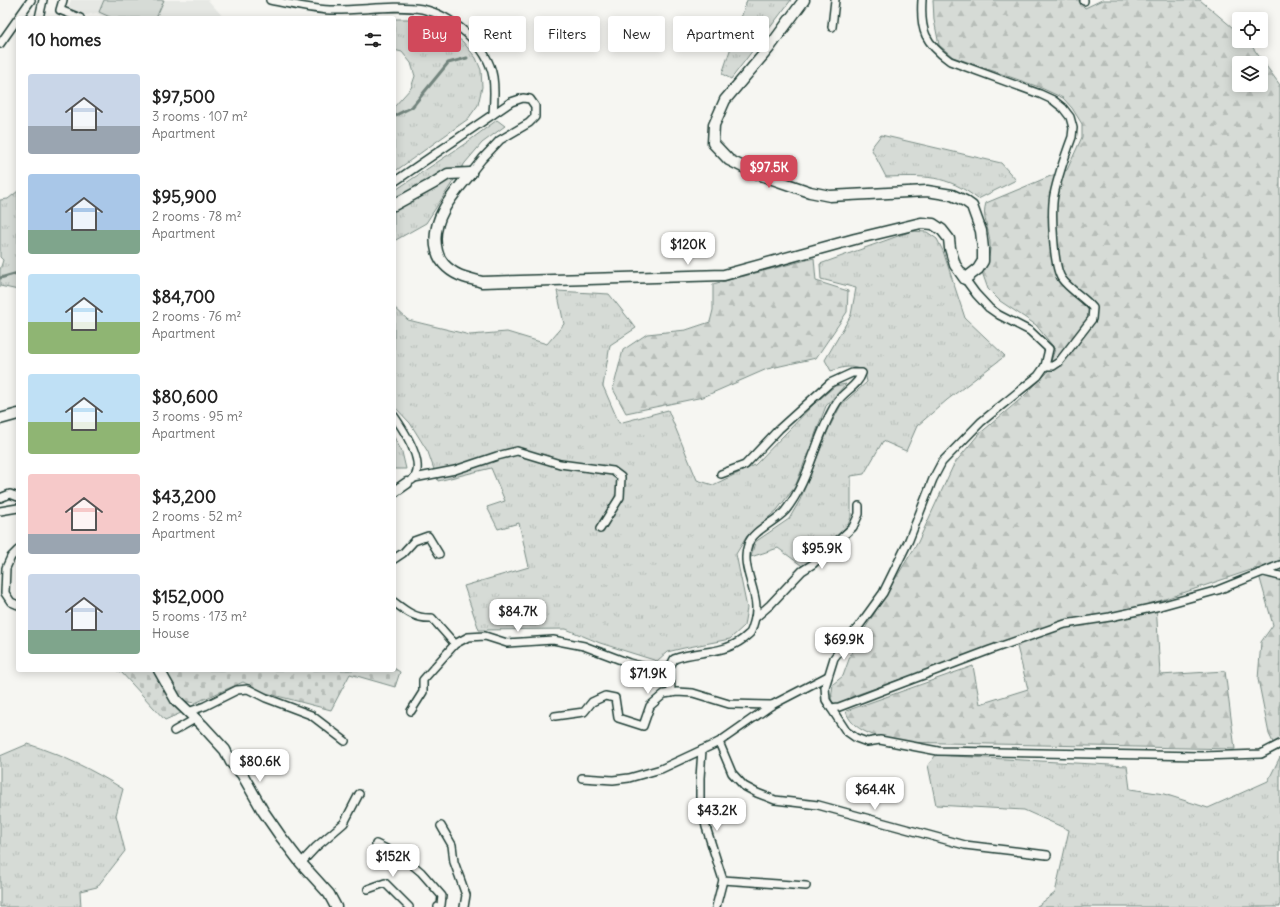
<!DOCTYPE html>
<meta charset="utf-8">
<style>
body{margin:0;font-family:Delius,sans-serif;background:#f2f2f2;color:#222;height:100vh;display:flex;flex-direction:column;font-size:15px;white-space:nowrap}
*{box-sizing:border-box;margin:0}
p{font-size:13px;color:#767676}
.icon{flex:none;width:22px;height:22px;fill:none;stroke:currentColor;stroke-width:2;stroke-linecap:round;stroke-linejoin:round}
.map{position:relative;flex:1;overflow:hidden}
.drawer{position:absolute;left:16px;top:16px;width:380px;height:656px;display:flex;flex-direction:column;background:#fff;border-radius:4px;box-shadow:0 2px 10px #0003}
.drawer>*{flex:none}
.top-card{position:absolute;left:408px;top:16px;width:380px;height:36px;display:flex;gap:8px}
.controls{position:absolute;left:1232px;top:12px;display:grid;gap:8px}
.controls a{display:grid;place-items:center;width:36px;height:36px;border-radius:4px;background:#fff;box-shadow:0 2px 10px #0003;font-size:20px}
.price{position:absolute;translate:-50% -34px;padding:0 9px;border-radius:8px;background:#fff;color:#222;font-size:13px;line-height:26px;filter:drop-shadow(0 1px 2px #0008)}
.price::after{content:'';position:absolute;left:50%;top:24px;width:12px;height:9px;margin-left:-6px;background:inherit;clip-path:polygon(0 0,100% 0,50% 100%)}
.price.active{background:#d1495b;color:#fff}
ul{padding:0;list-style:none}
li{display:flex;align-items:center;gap:12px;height:100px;padding:0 12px}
li span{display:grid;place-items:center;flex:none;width:112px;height:80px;border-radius:4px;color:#555}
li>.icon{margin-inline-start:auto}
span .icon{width:48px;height:48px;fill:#fffc;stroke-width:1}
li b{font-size:17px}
h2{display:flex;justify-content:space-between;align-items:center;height:48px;padding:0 12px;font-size:17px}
.chip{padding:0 14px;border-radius:4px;background:#fff;box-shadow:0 2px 10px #0003;font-size:14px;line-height:36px}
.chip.active{background:#d1495b;color:#fff}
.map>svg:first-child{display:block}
.built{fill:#e6e8e4}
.grass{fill:url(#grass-tufts);stroke:#7a8c85}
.forest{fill:url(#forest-firs);stroke:#7a8c85;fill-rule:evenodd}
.cemetery{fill:url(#cemetery-stones);stroke:#7a8c85}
.garden{fill:#d6dbd6;stroke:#7a8c85}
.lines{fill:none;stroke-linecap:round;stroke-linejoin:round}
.stream{stroke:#72847d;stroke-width:3}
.street-casing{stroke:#1f3d34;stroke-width:10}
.secondary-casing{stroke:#1f3d34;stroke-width:13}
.street{stroke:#f6f6f2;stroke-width:7}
.secondary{stroke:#f6f6f2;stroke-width:10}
</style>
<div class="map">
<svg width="1280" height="907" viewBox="0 0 1280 907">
<defs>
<pattern id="grass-tufts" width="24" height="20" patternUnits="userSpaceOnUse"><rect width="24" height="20" fill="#d6dbd6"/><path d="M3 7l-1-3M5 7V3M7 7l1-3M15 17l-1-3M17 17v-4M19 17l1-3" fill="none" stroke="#b7bdb8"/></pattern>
<pattern id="forest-firs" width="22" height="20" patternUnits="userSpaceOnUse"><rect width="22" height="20" fill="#d6dbd6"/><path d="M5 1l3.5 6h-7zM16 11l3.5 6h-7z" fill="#b7bdb8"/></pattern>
<pattern id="cemetery-stones" width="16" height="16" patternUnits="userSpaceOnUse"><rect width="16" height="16" fill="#d6dbd6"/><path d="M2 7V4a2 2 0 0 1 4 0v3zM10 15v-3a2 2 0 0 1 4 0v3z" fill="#b7bdb8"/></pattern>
</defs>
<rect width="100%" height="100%" fill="#f6f6f2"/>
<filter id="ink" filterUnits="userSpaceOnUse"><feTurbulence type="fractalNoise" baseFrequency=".025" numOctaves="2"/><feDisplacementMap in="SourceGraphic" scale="8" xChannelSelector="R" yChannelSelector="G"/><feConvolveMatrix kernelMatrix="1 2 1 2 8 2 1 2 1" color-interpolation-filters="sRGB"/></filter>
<g filter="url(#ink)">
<!-- built -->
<path class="built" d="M71,0H208L224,18H109L96,13L86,15L68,8Z"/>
<!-- grass -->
<g class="grass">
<path d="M747,0H791L731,79L722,74Z"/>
<path d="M394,19H421L442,26L463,42L476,58L481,70L482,87L478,105L468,119L394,172V107L411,88L415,76L411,63L402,52L394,50Z"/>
<path d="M497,120L505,126L482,143L465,163L426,223L394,241V191L466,143Z"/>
<path d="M881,135L1001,163L1016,180L978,199C946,174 924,176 886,177L871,148Z"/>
<path d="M18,191V290L0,286V270L3,260L0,257V200L8,199Z"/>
<path d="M912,231L927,232L937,239L943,251L965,318L1005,356L947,400L917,426L906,451L883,441L864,474L851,476V517L843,538L809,571L778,548L751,557L755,542L789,519L800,500L829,428L841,405L867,382L865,372C852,364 844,367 831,371L825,360L851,315L856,288L821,279L820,264Z"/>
<path d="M557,291L609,294L636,328L610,345L603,386L619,423L668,410L697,480L713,485L755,465L814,404L835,386L846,384L826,406L795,487L777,510L747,536L736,554L747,608L744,626L730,639L684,648L667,652L657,661L600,643L566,629L479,630L464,586L529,567L519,523L498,529L487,507L505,501L491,468L438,481L428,452L410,423L394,406V307L408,320L470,335L507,332L547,344L564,324Z"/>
<path d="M394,437L402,452L406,469H394Z"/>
<path d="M28,744C62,755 93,770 123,789L116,815L125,851L97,887L80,891L81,907H0V756Z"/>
<path d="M936,755L1127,766L1130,789L1164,794L1208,808L1268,781L1280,757V907H1036L1055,893L1069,830L1024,810L936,805L928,765Z"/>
</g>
<!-- forest -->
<g class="forest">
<path d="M933,0H1078L1085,8L1102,0H1200L1239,33V41H1248L1280,85V749L1277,751L1269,734L1258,679L1261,642L1273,625L1257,568L1156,602L1160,675L1225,671L1235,749L896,742C878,737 851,731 846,711L973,666L980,704L1028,689L1015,639L853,696L837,707L831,700L833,684L843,676L853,648L918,542L954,464L978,435L1023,397L1047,373L1055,349L1036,325L1000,301L988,289L982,272C989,262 992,248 989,236C987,223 982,216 986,203L1053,175L1067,170L1082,137V124L1072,108L1063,98L1039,87L953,57L939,45L934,20ZM1239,63H1261V85H1239Z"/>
<path d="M814,258L816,281L848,291L847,312L816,358L767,369L703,397L626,413L613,389L623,350L647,334L686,330L710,322L713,310V284Z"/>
</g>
<!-- cemetery -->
<g class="cemetery">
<path d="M394,668L400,672L395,687L350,674L331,710L266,693L243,682L195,703L183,701L176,691L165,670H394Z"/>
<path d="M115,670H155L159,683L181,713L165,720L121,672Z"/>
</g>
<!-- garden -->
<path class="garden" d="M104,0H164L156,18H112L99,12Z"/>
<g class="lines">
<!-- stream -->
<g class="stream">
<path d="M394,116L412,107L448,63L467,58"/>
<path d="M0,278L18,273"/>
</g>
<!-- street casing -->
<g class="street-casing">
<g id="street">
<path d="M63,0L60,10L80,18"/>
<path d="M270,0C289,4 310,9 330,10C359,11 394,4 422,9C452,15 488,46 493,77C495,90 494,102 493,114"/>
<path d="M922,0C920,31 925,43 950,61L1040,94L1053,100L1063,108L1070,117L1073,128L1072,137C1065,156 1058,175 1054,195C1051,211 1053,267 1062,279C1070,290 1084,297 1093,308L1092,319L1059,362L1053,366H1045"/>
<path d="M1084,0V1"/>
<path d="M39,18L43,0"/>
<path d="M832,27L835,0"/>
<path d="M0,44L31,0"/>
<path d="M394,182L511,102L523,98L530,99L535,106V117L529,123L500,140L482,159L471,173"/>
<path d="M965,279L976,294L989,308L999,315L1030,331L1049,349L1045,366L1038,376L981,422L942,462L933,479L909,540L883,593L859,626L834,658L825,687L826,700L831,708L839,707L990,650L1065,624L1110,617L1160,606L1218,590L1280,565"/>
<path d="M394,416C403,429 428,466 412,480"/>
<path d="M414,478L455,470L497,456L517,451L560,464L613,471L621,477L620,497L600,529"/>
<path d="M0,498L10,494L18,497"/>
<path d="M0,511L18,508"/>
<path d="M18,550L11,557L6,568L5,593L11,602L18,605"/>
<path d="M394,559L403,553L414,541L428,536L439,554"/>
<path d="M1264,572L1280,576"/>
<path d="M394,602C407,612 416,619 432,618L455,644"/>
<path d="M755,618L770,605L802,571L813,564L853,527L859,514V506"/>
<path d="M671,693L670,667L674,659C697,650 722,655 743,639C745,637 748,635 750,633C752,630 753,625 754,622C763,595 739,570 748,545C752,531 775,522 785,511C811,479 815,436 837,402C844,391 858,386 862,373H852L830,383L779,429L745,465L721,474"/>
<path d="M831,708L846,731L856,738L867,742L880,740L938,751L1202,756L1261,754L1280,744"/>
<path d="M411,711L423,692V680L455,644L468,637L485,636L507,643L553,640L584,646L629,663L669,673"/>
<path d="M188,712L205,706L237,690L248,689L266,698L311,715L345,741"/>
<path d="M555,716L584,712L592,702L605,696L615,698L618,718L643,726L650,706L664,694L677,692L693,693L729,704L772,705"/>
<path d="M174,731L195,719"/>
<path d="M719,742L732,773L744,786L757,793L775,800L818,805L965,845L1047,855"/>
<path d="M702,750L700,778V800L706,827L723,880L716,907"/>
<path d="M582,778L613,780L629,778L661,769L719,742L772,705L828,676"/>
<path d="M441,826L452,845L454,862L466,895L464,907"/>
<path d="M376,844L403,857L421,872L442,896L441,905L438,907"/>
<path d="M301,863L316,847L344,823L359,794"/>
<path d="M723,880L806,886"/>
<path d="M368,889L385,883L409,907"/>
</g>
</g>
<!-- secondary casing -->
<g class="secondary-casing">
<g id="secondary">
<path d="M471,173C453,194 429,221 437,251C440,264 452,273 464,277C470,279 476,280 482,282L724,275L855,239L921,223L933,224L942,230L949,239L950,248L955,265L965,279L978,269L983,261V249L981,231L972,206L965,201L952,195L927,191L830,196L810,192L755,173L729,160L713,143L714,125L725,100L769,48L804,0"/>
<path d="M394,205L434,183L448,174L471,173"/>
<path d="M0,419L18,414"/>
<path d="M394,492L407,483"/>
<path d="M159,670L176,700L202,725L225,750L231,762L242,774L263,811L281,837L301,863L329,894L336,907"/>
</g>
</g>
<!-- street -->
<use href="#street" class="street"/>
<!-- secondary -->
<use href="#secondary" class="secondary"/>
</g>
</g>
</svg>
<div class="controls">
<a><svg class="icon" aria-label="locate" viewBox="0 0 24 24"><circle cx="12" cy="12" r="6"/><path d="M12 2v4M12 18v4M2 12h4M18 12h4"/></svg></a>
<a><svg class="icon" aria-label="layers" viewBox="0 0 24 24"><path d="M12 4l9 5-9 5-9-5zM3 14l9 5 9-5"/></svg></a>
</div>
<b class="price active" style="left:769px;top:189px">$97.5K</b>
<b class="price" style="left:688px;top:266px">$120K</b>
<b class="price" style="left:822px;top:570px">$95.9K</b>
<b class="price" style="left:518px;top:633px">$84.7K</b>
<b class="price" style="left:844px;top:661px">$69.9K</b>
<b class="price" style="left:648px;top:695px">$71.9K</b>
<b class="price" style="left:260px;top:783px">$80.6K</b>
<b class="price" style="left:875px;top:811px">$64.4K</b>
<b class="price" style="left:717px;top:832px">$43.2K</b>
<b class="price" style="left:393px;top:878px">$152K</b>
<div class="top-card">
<a class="chip active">Buy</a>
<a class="chip">Rent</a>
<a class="chip">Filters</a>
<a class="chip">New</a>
<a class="chip">Apartment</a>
</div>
<section class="drawer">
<h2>10 homes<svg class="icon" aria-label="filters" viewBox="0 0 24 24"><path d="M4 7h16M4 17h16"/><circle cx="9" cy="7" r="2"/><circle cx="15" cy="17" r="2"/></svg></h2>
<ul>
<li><span style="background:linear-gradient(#c9d6e8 65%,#9aa5b1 0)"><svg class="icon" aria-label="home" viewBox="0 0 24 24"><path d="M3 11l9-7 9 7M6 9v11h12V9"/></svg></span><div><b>$97,500</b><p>3 rooms · 107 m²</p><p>Apartment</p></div></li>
<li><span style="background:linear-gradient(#a9c7e8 70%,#7fa58c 0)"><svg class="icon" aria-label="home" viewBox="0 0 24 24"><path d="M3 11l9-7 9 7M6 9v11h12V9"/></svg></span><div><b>$95,900</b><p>2 rooms · 78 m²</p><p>Apartment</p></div></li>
<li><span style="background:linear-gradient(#bfe0f5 60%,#8fb573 0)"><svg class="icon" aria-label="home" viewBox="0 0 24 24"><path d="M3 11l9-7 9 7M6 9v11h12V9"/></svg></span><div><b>$84,700</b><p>2 rooms · 76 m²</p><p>Apartment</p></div></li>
<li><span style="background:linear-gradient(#bfe0f5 60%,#8fb573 0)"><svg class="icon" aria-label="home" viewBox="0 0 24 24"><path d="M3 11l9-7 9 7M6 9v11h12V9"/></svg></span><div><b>$80,600</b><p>3 rooms · 95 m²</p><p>Apartment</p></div></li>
<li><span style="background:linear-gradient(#f6c9c9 75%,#9aa5b1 0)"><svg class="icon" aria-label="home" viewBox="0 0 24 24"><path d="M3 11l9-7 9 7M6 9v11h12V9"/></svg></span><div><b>$43,200</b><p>2 rooms · 52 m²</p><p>Apartment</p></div></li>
<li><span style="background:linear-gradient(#c9d6e8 70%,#7fa58c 0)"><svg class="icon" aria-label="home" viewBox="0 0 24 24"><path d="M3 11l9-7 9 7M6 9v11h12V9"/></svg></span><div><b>$152,000</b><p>5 rooms · 173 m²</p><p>House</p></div></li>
</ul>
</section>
</div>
